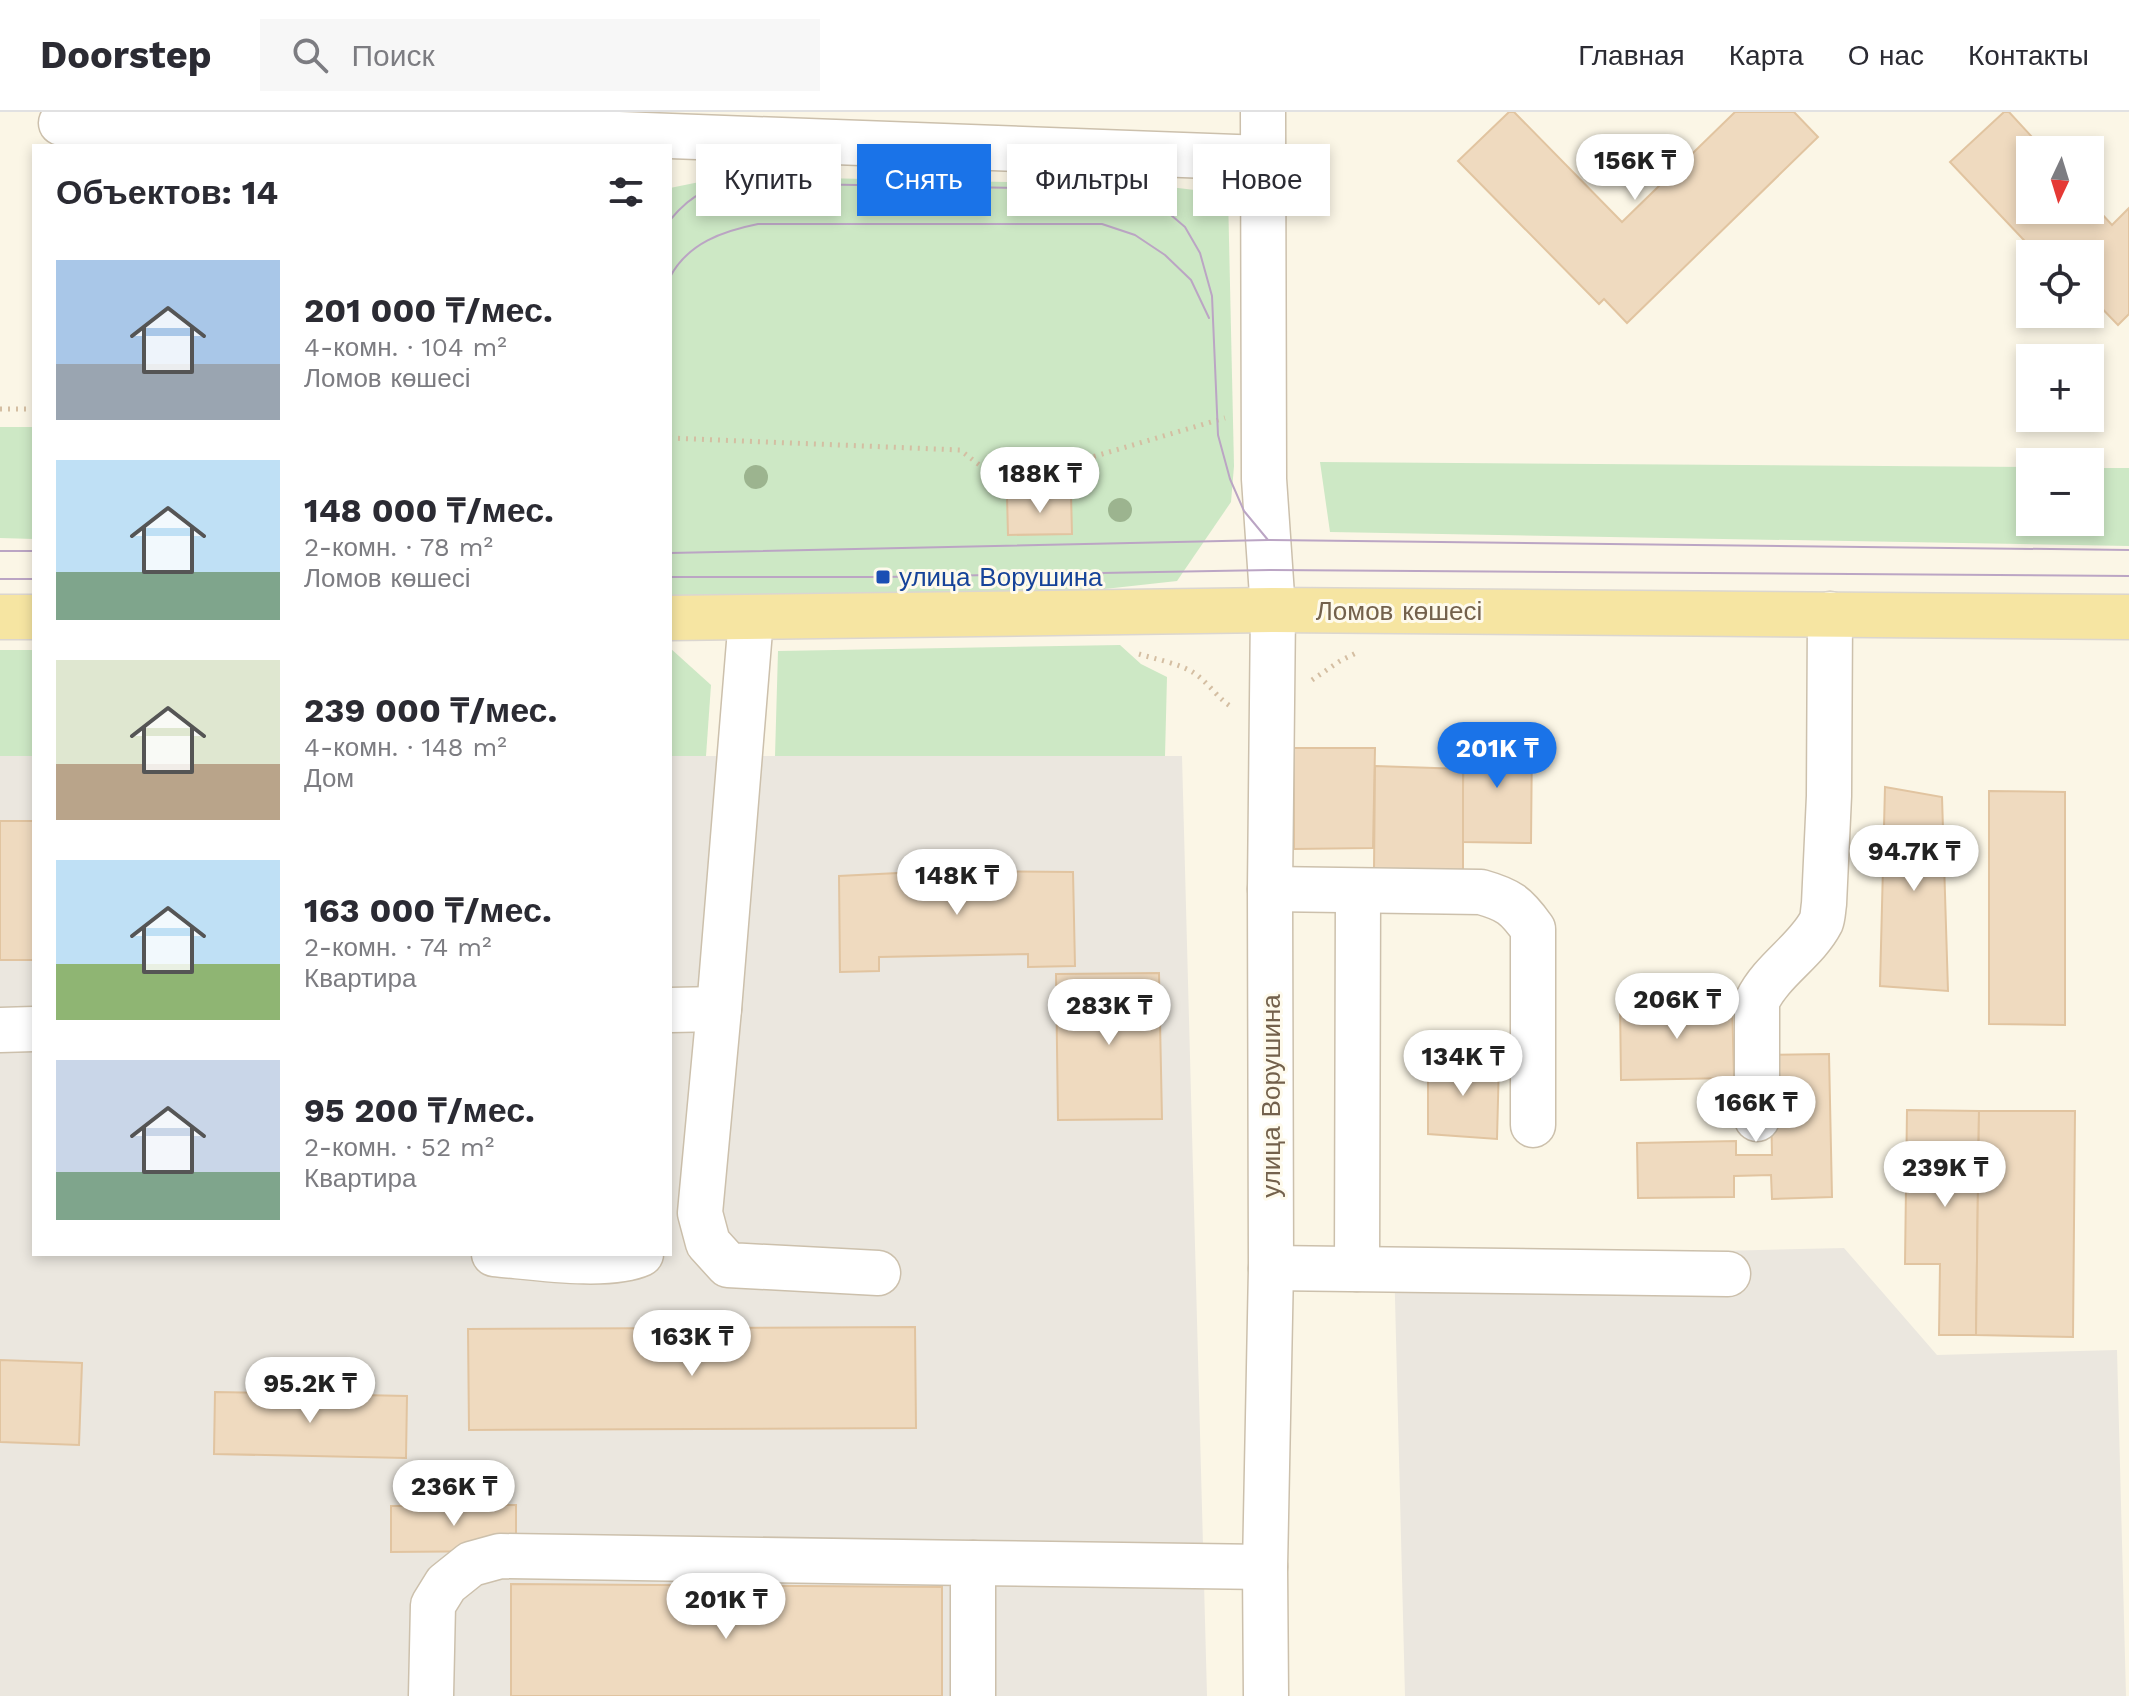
<!DOCTYPE html>
<html lang="ru">
<meta charset="utf-8">
<style>
body{margin:0;font-family:"Work Sans",sans-serif;background:#f7f7f7;color:#2b2b33;height:100vh;display:flex;flex-direction:column;font-size:30px;white-space:nowrap}
*{box-sizing:border-box;margin:0}
p{font-size:26px;color:#7c7c81}
.icon{flex:none;width:44px;height:44px;fill:none;stroke:currentColor;stroke-width:2;stroke-linecap:round;stroke-linejoin:round}
.map{position:relative;flex:1;overflow:hidden}
.sheet{position:absolute;left:32px;top:32px;width:640px;height:1112px;display:flex;flex-direction:column;background:#fff;border-radius:0px;box-shadow:0 4px 12px #0003}
.sheet>*{flex:none}
.top-card{position:absolute;left:696px;top:32px;width:760px;height:72px;display:flex;gap:16px}
.needle{width:52px;rotate:184deg}
.controls{position:absolute;left:2016px;top:24px;display:grid;gap:16px}
.controls a{display:grid;place-items:center;width:88px;height:88px;border-radius:0px;background:#fff;box-shadow:0 4px 12px #0003;font-size:40px}
.price{position:absolute;translate:-50% -68px;padding:0 18px;border-radius:28px;background:#fff;color:#222;font-size:26px;line-height:52px;filter:drop-shadow(0 2px 4px #0008)}
.price::after{content:'';position:absolute;left:50%;top:48px;width:24px;height:18px;margin-left:-12px;background:inherit;clip-path:polygon(0 0,100% 0,50% 100%)}
.price.active{background:#1a73e8;color:#fff}
ul{padding:0;list-style:none}
li{display:flex;align-items:center;gap:24px;height:200px;padding:0 24px}
li span{display:grid;place-items:center;flex:none;width:224px;height:160px;border-radius:0px;color:#555}
li>.icon{margin-inline-start:auto}
span .icon{width:96px;height:96px;fill:#fffc;stroke-width:1}
li b{font-size:34px}
h2{display:flex;justify-content:space-between;align-items:center;height:96px;padding:0 24px;font-size:34px}
.pill{padding:0 28px;border-radius:0px;background:#fff;box-shadow:0 4px 12px #0003;font-size:28px;line-height:72px}
.pill.active{background:#1a73e8;color:#fff}
header{display:flex;align-items:center;gap:48px;box-sizing:border-box;height:112px;padding:0 40px;background:#fff;border-bottom:2px solid #e1e1e2}
header strong{font-size:38px}
nav{display:flex;gap:44px;margin-inline-start:auto;font-size:28px}
.search{width:560px;height:72px;background:#f7f7f7;display:flex;align-items:center;gap:20px;box-sizing:border-box;padding:0 28px;border-radius:0px;color:#7c7c81;font-size:30px}
.map>svg:first-child{display:block}
.industrial{fill:#ebe7df}
.green{fill:#cde8c5}
.building{fill:#efdabf;stroke:#e1c4a0;stroke-width:2}
.lines{fill:none;stroke-linecap:round;stroke-linejoin:round}
.minor-casing{stroke:#ccc0ac;stroke-width:47}
.major-casing{stroke:#dbd6d0;stroke-width:47}
.path{stroke:#d4bea2;stroke-width:5;stroke-dasharray:2 6;stroke-linecap:butt}
.minor{stroke:#fff;stroke-width:44}
.major{stroke:#f6e5a2;stroke-width:44}
.tram{stroke:#bba5c4;stroke-width:2}
.tree{fill:#9cb48f}
.transit-dot{fill:#1a4fb4;stroke:#fefaec;stroke-width:3}
.labels{text-anchor:middle;dominant-baseline:central;stroke-width:6;stroke-linejoin:round;paint-order:stroke}
.transit-label{font-size:26px;fill:#164399;stroke:#fefaec;text-anchor:start}
.street-label{font-size:26px;fill:#73614c;stroke:#fefaec}
</style>
<header>
<strong>Doorstep</strong>
<div class="search"><svg class="icon" aria-label="search" viewBox="0 0 24 24"><circle cx="10" cy="10" r="6"/><path d="M15 15l6 6"/></svg>Поиск</div>
<nav><a>Главная</a><a>Карта</a><a>О нас</a><a>Контакты</a></nav>
</header>
<div class="map">
<svg width="2129" height="1584" viewBox="0 0 2129 1584">
<rect width="100%" height="100%" fill="#fbf6e6"/>
<!-- industrial -->
<g class="industrial">
<path d="M0,644H34V1142H670V644H1182L1207,1584H0Z"/>
<path d="M1844,1136L1937,1243L2117,1238L2126,1584H1405L1394,1147Z"/>
</g>
<!-- green -->
<g class="green">
<path d="M729,64L1153,73L1228,82L1234,354L1231,390L1177,469L1032,485L670,488V76Z"/>
<path d="M0,315H34V427L0,426Z"/>
<path d="M1320,350L2030,355V410H2090V356H2129V434L1330,420Z"/>
<path d="M1120,533L1141,552L1167,565L1165,644H775L778,539Z"/>
<path d="M670,536L711,573L706,644H670Z"/>
<rect x="0" y="538" width="34" height="106"/>
</g>
<!-- building -->
<g class="building">
<path d="M1509,0H1514L1622,110L1735,0H1794L1818,25L1627,211L1604,187L1599,192L1458,49Z"/>
<path d="M2004,0H2009L2044,38H2030V98H2090V89L2112,113L2129,96V202L2118,213L2090,184V142H2037L1950,50Z"/>
<path d="M1071,382L1072,422L1008,423L1007,384Z"/>
<path d="M1464,624L1532,625L1531,731L1462,730Z"/>
<path d="M1294,636H1375L1373,736L1294,737Z"/>
<path d="M1375,654L1463,657V758H1374Z"/>
<path d="M1885,675L1942,685L1948,879L1880,874Z"/>
<path d="M1989,679L2065,680V913L1989,912Z"/>
<rect x="0" y="709" width="34" height="139"/>
<path d="M938,759L1073,760L1075,854L1028,855V842L879,845V859L840,860L839,764Z"/>
<path d="M1159,861L1162,1007L1058,1008L1056,862Z"/>
<path d="M1732,889L1734,966L1621,968L1620,891Z"/>
<path d="M1829,942L1832,1085L1772,1087L1771,1063L1734,1064V1085L1638,1086L1637,1031L1736,1029V1043H1772L1770,943Z"/>
<path d="M1428,947L1499,949L1497,1027L1428,1022Z"/>
<path d="M1907,998L1979,999L1976,1223H1939L1940,1152H1905Z"/>
<path d="M1979,999H2075L2073,1225L1976,1223Z"/>
<path d="M915,1215L916,1316L469,1318L468,1217Z"/>
<path d="M0,1248L82,1251L79,1333L0,1330Z"/>
<path d="M215,1280L407,1284L406,1346L214,1342Z"/>
<path d="M516,1393V1439L391,1440V1394Z"/>
<path d="M511,1472L942,1475V1584H511Z"/>
</g>
<g class="lines">
<!-- minor casing -->
<g class="minor-casing">
<g id="minor">
<path d="M1263,0L1264,367L1273,498L1270,777L1271,1156L1265,1455L1266,1584"/>
<path d="M61,11L458,16"/>
<path d="M458,34V16L1263,46"/>
<path d="M751,506L719,897L700,1101L708,1131L728,1153L878,1161"/>
<path d="M1270,777L1481,780C1509,788 1516,793 1533,817V1013"/>
<path d="M670,898L719,897"/>
<path d="M0,918L34,917"/>
<path d="M1757,1007V889C1772,858 1806,839 1821,810C1823,805 1823,798 1824,792L1829,684L1830,502"/>
<path d="M494,1142C531,1145 608,1157 641,1142"/>
<path d="M1271,1156L1728,1162"/>
<path d="M1357,1157L1358,779"/>
<path d="M973,1451L1265,1455"/>
<path d="M431,1584L433,1493L446,1472L471,1452L500,1444L973,1451V1584"/>
</g>
</g>
<!-- major casing -->
<g class="major-casing">
<g id="major">
<path d="M0,505H34"/>
<path d="M670,506L1273,498L2129,505"/>
</g>
</g>
<!-- path -->
<g class="path">
<path d="M0,297H34"/>
<path d="M670,326L960,338L986,358L1075,350L1225,306"/>
<path d="M1139,542C1155,547 1181,552 1194,561C1208,570 1220,589 1232,595"/>
<path d="M1312,568L1340,549L1358,540"/>
</g>
<!-- minor -->
<use href="#minor" class="minor"/>
<!-- major -->
<use href="#major" class="major"/>
<!-- tram -->
<g class="tram">
<path d="M670,108C695,78 709,76 746,71L1121,78L1157,91L1185,115L1200,141L1212,184L1218,323L1230,367L1244,399L1268,428"/>
<path d="M670,165C688,131 723,119 758,112H1102L1135,123L1165,143L1191,168L1209,206"/>
<path d="M0,439H34"/>
<path d="M670,441L1268,428L2129,438"/>
<path d="M670,465H883L1270,458L2129,464"/>
<path d="M0,467H34"/>
</g>
</g>
<!-- trees -->
<g class="tree">
<circle cx="756" cy="365" r="12"/>
<circle cx="1120" cy="398" r="12"/>
</g>
<!-- markers -->
<rect class="transit-dot" x="875" y="457" width="16" height="16" rx="4"/>
<g class="labels">
<!-- transit labels -->
<g class="transit-label">
<text x="899" y="465">улица Ворушина</text>
</g>
<!-- street labels -->
<g class="street-label">
<text x="1399" y="499">Ломов көшесі</text>
<text transform="translate(1271 984) rotate(-90)">улица Ворушина</text>
</g>
</g>
</svg>
<div class="controls">
<a><svg class="needle" viewBox="-14 -14 28 28"><path d="M0-13l5 13h-10z" fill="#e53935"/><path d="M0 13l5-13h-10z" fill="#7c7c81"/></svg></a>
<a><svg class="icon" aria-label="locate" viewBox="0 0 24 24"><circle cx="12" cy="12" r="6"/><path d="M12 2v4M12 18v4M2 12h4M18 12h4"/></svg></a>
<a>+</a>
<a>−</a>
</div>
<b class="price" style="left:1635px;top:90px">156K ₸</b>
<b class="price" style="left:1040px;top:403px">188K ₸</b>
<b class="price active" style="left:1497px;top:678px">201K ₸</b>
<b class="price" style="left:1914px;top:781px">94.7K ₸</b>
<b class="price" style="left:957px;top:805px">148K ₸</b>
<b class="price" style="left:1677px;top:929px">206K ₸</b>
<b class="price" style="left:1109px;top:935px">283K ₸</b>
<b class="price" style="left:1463px;top:986px">134K ₸</b>
<b class="price" style="left:1756px;top:1032px">166K ₸</b>
<b class="price" style="left:1945px;top:1097px">239K ₸</b>
<b class="price" style="left:692px;top:1266px">163K ₸</b>
<b class="price" style="left:310px;top:1313px">95.2K ₸</b>
<b class="price" style="left:454px;top:1416px">236K ₸</b>
<b class="price" style="left:726px;top:1529px">201K ₸</b>
<div class="top-card">
<a class="pill">Купить</a>
<a class="pill active">Снять</a>
<a class="pill">Фильтры</a>
<a class="pill">Новое</a>
</div>
<section class="sheet">
<h2>Объектов: 14<svg class="icon" aria-label="filters" viewBox="0 0 24 24"><path d="M4 7h16M4 17h16"/><circle cx="9" cy="7" r="2"/><circle cx="15" cy="17" r="2"/></svg></h2>
<ul>
<li><span style="background:linear-gradient(#a9c7e8 65%,#9aa5b1 0)"><svg class="icon" aria-label="home" viewBox="0 0 24 24"><path d="M3 11l9-7 9 7M6 9v11h12V9"/></svg></span><div><b>201 000 ₸/мес.</b><p>4-комн. · 104 m²</p><p>Ломов көшесі</p></div></li>
<li><span style="background:linear-gradient(#bfe0f5 70%,#7fa58c 0)"><svg class="icon" aria-label="home" viewBox="0 0 24 24"><path d="M3 11l9-7 9 7M6 9v11h12V9"/></svg></span><div><b>148 000 ₸/мес.</b><p>2-комн. · 78 m²</p><p>Ломов көшесі</p></div></li>
<li><span style="background:linear-gradient(#dfe7d0 65%,#b9a48a 0)"><svg class="icon" aria-label="home" viewBox="0 0 24 24"><path d="M3 11l9-7 9 7M6 9v11h12V9"/></svg></span><div><b>239 000 ₸/мес.</b><p>4-комн. · 148 m²</p><p>Дом</p></div></li>
<li><span style="background:linear-gradient(#bfe0f5 65%,#8fb573 0)"><svg class="icon" aria-label="home" viewBox="0 0 24 24"><path d="M3 11l9-7 9 7M6 9v11h12V9"/></svg></span><div><b>163 000 ₸/мес.</b><p>2-комн. · 74 m²</p><p>Квартира</p></div></li>
<li><span style="background:linear-gradient(#c9d6e8 70%,#7fa58c 0)"><svg class="icon" aria-label="home" viewBox="0 0 24 24"><path d="M3 11l9-7 9 7M6 9v11h12V9"/></svg></span><div><b>95 200 ₸/мес.</b><p>2-комн. · 52 m²</p><p>Квартира</p></div></li>
</ul>
</section>
</div>
